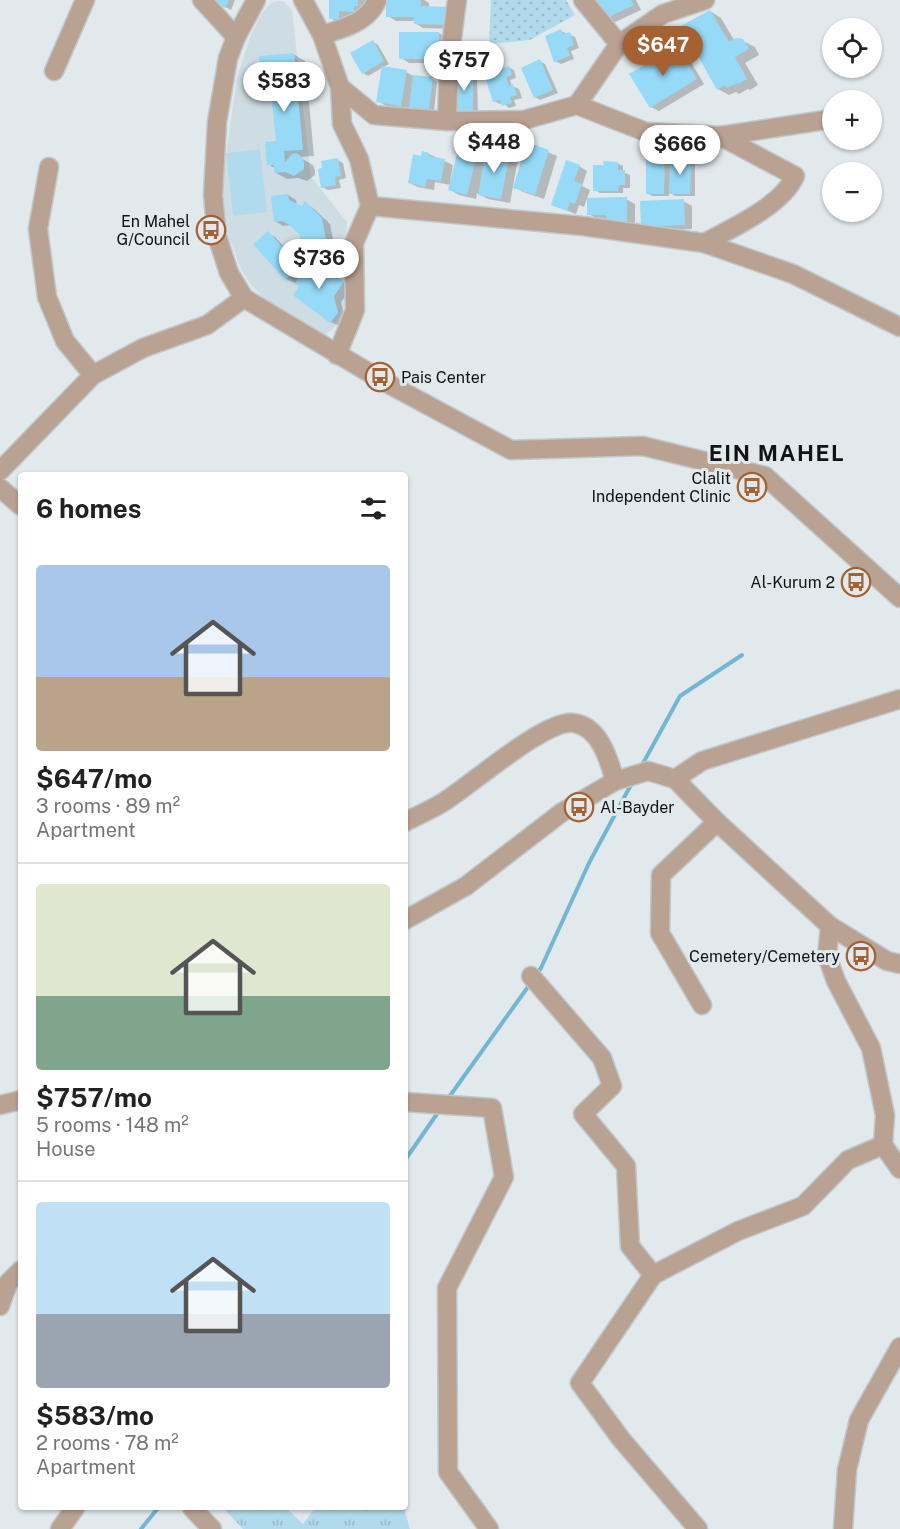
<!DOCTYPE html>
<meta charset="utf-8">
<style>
body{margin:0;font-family:"Public Sans",sans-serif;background:#f6f6f6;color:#222;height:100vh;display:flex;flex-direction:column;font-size:22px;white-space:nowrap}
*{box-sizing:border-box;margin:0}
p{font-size:20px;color:#767676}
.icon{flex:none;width:33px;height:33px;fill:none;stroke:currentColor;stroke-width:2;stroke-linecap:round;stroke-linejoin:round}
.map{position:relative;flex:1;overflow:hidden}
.details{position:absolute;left:18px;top:472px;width:390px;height:1038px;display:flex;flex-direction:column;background:#fff;border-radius:6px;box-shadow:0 2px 4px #0004}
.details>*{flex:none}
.controls{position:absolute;left:822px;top:18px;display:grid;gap:12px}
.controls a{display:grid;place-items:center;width:60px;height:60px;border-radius:50%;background:#fff;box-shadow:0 2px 4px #0004;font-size:30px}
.price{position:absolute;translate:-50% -51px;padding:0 14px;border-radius:21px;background:#fff;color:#222;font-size:20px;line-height:39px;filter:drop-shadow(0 2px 3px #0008)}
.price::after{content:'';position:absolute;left:50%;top:36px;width:18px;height:14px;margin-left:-9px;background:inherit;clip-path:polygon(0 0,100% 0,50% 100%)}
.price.selected{background:#a56132;color:#fff}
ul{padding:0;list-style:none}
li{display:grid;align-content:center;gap:12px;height:318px;padding:0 18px}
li+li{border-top:2px solid #e0e0e0}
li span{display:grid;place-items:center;height:186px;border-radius:6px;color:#555}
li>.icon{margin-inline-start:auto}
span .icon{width:108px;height:108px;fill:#fffc;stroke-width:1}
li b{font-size:26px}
h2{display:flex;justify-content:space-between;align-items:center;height:72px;padding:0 18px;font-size:26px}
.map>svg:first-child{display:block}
.built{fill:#cedde4}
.grass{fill:url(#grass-tufts)}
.park{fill:url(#park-dots)}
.garden{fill:#b1daec}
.shadow{fill:#0003}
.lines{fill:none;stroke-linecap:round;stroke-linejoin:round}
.stream{stroke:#73b6d2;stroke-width:4}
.building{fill:#96daf7}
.minor-casing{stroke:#c0c7ca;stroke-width:21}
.minor{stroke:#baa293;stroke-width:18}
.labels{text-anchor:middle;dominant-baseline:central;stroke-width:6;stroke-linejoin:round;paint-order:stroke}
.poi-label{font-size:16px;fill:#111315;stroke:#e1e9ec;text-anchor:end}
.district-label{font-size:22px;font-weight:bold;letter-spacing:1.5px;fill:#111315;stroke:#e1e9ec}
</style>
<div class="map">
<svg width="900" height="1529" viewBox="0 0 900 1529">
<defs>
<pattern id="grass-tufts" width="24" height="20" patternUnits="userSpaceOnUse" patternTransform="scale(1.5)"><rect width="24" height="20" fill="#b1daec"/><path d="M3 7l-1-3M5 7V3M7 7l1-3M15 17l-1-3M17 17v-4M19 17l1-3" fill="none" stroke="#97baca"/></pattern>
<pattern id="park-dots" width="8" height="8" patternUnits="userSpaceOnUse" patternTransform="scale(1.5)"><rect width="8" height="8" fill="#b1daec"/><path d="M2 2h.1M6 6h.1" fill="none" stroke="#97baca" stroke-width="1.8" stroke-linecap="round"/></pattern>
</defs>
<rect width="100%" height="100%" fill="#e1e9ec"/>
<!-- built -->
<path class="built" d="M277,1H283L292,10L311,177L347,222L345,251L349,288L344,307L334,328L323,336L264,298L252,286L242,271L228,235L222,183L237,78L249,40L261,14L271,3Z"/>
<!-- grass -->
<path class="grass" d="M228,1508H286L303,1524L315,1508H404L410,1529H243L226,1511Z"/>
<!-- park -->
<path class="park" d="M491,0H566L575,15L530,40L489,44Z"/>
<!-- garden -->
<path class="garden" d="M260,149L267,212L233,216L226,153Z"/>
<!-- shadow -->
<g class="shadow">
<path d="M211,0H235L231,10Z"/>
<path d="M331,0H369L362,16L347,15V23H339L330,18Z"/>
<path d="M388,0H424L429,3V8L454,29L423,28L415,23V21H396L388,16Z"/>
<path d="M594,0H636L641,10L611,24Z"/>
<path d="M710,11L721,18L734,40L743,41L755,47L759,55L745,63L758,85L750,90L748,89L739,94L736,92L729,95L718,89Z"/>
<path d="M561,31L575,37L579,48L571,51L574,59L561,64L555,61Z"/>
<path d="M439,33L447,38V63H409L401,58Z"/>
<path d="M373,42L378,45L389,64L368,76L363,73Z"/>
<path d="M677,47L685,52L704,84L659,111L651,107Z"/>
<path d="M293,54L305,61L314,156L299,157L313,165L315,170V175L307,181L298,178L287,179L276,173V169L268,164L278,142L272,86L263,81Z"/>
<path d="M540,61L545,64L558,93L540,100L535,97Z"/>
<path d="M508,67L514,70L516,78L510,80L512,86L519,89L522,98L514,100L516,106L509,108L503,103L500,104L494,101Z"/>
<path d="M406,72L415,77L432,79L437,82L434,111L416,110L410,106L409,110L386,106L378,101Z"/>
<path d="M472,75L477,78L478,114H460L455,110Z"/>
<path d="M528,144L557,156L544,199L523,192L513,186L510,203L488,199L477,193L476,199L459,195L450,190L451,185L435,182L434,190L418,187L409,183L422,157L429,154L453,165L450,181L452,182L479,148L487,153L509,155L518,159L513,186L515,187Z"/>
<path d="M664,154L670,157V160L690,161L695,164V196H675L669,192V196H652L647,193Z"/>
<path d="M338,160L343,163L346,178L339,180L341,188L328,190L322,187Z"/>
<path d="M617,163L623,166V172L630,175V188H623V193H600L595,190Z"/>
<path d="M579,166L587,171L582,186L590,190L584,207L579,205L576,214L552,205Z"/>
<path d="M288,195L296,200L297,205L302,208L305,203L313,208L330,224L335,249L330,250V261L311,257L302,253L304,244L301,235L291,225L283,226L275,221Z"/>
<path d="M626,199L635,204V227L607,219H597L589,214Z"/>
<path d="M683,201L692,206V229L651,231L642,202Z"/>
<path d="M268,233L276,238L306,271L314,261L352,288L341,302L345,318L339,326L331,322L302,286L286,279Z"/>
</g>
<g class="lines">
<!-- stream -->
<g class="stream">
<path d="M641,767L680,696L742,655"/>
<path d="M536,975L541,968L589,863L633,781"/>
<path d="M447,1100L530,984"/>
<path d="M405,1160L439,1111"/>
<path d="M141,1529L158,1508"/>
</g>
</g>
<!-- building -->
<g class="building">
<path d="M209,0H229L225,8Z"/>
<path d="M329,0H358V6H354V12L339,11V19H329Z"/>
<path d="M386,0H421V6L447,7L446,25L414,24L413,17H386Z"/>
<path d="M592,0H631L634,5L602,20Z"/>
<path d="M710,10L729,42L736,38L743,39L749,49L735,57L747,79L738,84L737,83L727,88L725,85L717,90L681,26Z"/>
<path d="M561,29L563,34L570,32L574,45L567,48L570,56L554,62L545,36Z"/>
<rect x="399" y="32" width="40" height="27"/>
<path d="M373,40L384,61L362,74L350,53Z"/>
<path d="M677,46L697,79L650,108L629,74Z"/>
<path d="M294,53L303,150L284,151L285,162L292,154L296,153L302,157L304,162V169L294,176L285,172L274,173V165H267L265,142L276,141L270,81L261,82L259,56Z"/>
<path d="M540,59L553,90L534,98L521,68Z"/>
<path d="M382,66L407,70L401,106L376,102Z"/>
<path d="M509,66L512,75L506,77L509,86L513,84L517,95L510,97L512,103L502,106L500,100L493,102L484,74Z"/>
<rect x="454" y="74" width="19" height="37"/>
<path d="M413,75L433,77L429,109L409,107Z"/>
<path d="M460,142L479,147L467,195L448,190Z"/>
<path d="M527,142L549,150L535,195L513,188Z"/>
<path d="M486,149L510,153L501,199L478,195Z"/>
<path d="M422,151L429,153V156L445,159L441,181L427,179L425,187L408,183L413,154L421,156Z"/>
<path d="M646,152L665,153L664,194H646Z"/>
<path d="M338,158L341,176L335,177L336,185L321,188L318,169L322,168L321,161Z"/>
<path d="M670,158L691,159L690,194H669Z"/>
<path d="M566,160L580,165L574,181L582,184L575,204L570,202L567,211L551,205Z"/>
<path d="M603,161L618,162V170H625V185H619L618,191H593V165H604Z"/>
<path d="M288,194L289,200L302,206L305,201L322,218L327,245H322V258L301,253L302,244L300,235L288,224L282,221L274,222L271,196Z"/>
<path d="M627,197V223L606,224V215H587V198Z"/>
<path d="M684,199L685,225L641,227L640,201Z"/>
<path d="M268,231L300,267L285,280L253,244Z"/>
<path d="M313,259L344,282L334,296L338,313L330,323L293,295L299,286L295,283Z"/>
</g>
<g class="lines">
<!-- minor casing -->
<g class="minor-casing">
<g id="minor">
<path d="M202,0L236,37"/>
<path d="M256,0L236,37L228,58L217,122L213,195L217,236L229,273L244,298L383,381L511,450L643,446L765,476L900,598"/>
<path d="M303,0L322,35L340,87L374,115L447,121L524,120L577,105L619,44L663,14L705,0"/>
<path d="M583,0L619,44"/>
<path d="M322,35C342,29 369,22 377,0"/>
<path d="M54,71L85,0"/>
<path d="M577,105L646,132L720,136L832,119"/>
<path d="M447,121L449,61L457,0"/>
<path d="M49,167L38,229L47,297L65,341L93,375"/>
<path d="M370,206L583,226L704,243L793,274L900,327"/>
<path d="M704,243C731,229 783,205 795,176L720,136"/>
<path d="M337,355L355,310L354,243L370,206L359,159L342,124L340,87"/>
<path d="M0,471L93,375L143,348L207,325L244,298"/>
<path d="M0,488L21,506"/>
<path d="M675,779L717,822L830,926L887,961L900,964"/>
<path d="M405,822C417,816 430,810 442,803C469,787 546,718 574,723C600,727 609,760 615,781"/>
<path d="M405,920L466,886L561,813L615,781L648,771L675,779L702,761L900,699"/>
<path d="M830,926L827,956L836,981L871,1048L885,1115L883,1145"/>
<path d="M531,976L602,1058L612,1086L583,1114L626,1166L630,1246L653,1275"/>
<path d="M702,1005L660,933L661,875L717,822"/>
<path d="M405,1102L492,1108L504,1177L447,1288L448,1472L489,1529"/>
<path d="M0,1105L21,1100"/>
<path d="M0,1306L8,1283L21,1270"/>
<path d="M192,1508L212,1529"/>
<path d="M60,1529L75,1508"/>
<path d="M698,1529L621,1439L580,1383L653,1275L738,1231L803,1206L848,1160L883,1145L900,1169"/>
<path d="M843,1529L847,1470L859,1420L900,1347"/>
</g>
</g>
<!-- minor -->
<use href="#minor" class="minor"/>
</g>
<!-- icons -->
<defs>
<g id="bus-ring" transform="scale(1.5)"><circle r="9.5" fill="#e1e9ec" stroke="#a56132" stroke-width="1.5"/><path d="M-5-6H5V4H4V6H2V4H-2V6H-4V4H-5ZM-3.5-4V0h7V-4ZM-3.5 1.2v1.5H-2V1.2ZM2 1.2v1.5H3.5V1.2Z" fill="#a56132"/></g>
</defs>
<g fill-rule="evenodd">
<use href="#bus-ring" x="211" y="230"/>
<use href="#bus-ring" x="380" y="377"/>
<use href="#bus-ring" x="752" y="487"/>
<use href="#bus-ring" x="856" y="582"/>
<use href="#bus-ring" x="579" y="807"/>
<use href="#bus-ring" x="861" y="956"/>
</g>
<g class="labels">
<!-- poi labels -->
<g class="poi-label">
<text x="190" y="221">En Mahel<tspan x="190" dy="18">G/Council</tspan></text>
<text x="401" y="377" text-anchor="start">Pais Center</text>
<text x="731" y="478">Clalit<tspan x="731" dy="18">Independent Clinic</tspan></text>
<text x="835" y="582">Al-Kurum 2</text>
<text x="600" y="807" text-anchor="start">Al-Bayder</text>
<text x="840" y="956">Cemetery/Cemetery</text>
</g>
<!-- district labels -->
<g class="district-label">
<text x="777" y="453">EIN MAHEL</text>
</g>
</g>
</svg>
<div class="controls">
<a><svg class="icon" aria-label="locate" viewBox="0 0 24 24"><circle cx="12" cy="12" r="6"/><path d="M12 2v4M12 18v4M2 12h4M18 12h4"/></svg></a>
<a>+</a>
<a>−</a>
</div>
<b class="price selected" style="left:663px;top:77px">$647</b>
<b class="price" style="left:464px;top:92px">$757</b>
<b class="price" style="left:284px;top:113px">$583</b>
<b class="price" style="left:494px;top:174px">$448</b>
<b class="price" style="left:680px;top:176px">$666</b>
<b class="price" style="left:319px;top:290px">$736</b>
<section class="details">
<h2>6 homes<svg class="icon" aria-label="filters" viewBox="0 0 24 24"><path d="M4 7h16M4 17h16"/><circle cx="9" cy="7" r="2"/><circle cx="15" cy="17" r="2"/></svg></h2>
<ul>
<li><span style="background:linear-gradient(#a9c7e8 60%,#b9a48a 0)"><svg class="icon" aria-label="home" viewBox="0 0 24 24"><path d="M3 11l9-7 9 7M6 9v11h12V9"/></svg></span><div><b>$647/mo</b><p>3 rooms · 89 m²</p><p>Apartment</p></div></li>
<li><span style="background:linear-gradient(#dfe7d0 60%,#7fa58c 0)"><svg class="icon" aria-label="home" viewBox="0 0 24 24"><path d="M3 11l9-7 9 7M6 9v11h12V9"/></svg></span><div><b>$757/mo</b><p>5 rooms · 148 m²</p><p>House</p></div></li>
<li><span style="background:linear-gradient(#bfe0f5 60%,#9aa5b1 0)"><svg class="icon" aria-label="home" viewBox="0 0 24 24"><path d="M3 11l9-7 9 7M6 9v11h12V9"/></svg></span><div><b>$583/mo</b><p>2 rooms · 78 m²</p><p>Apartment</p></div></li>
</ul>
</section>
</div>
